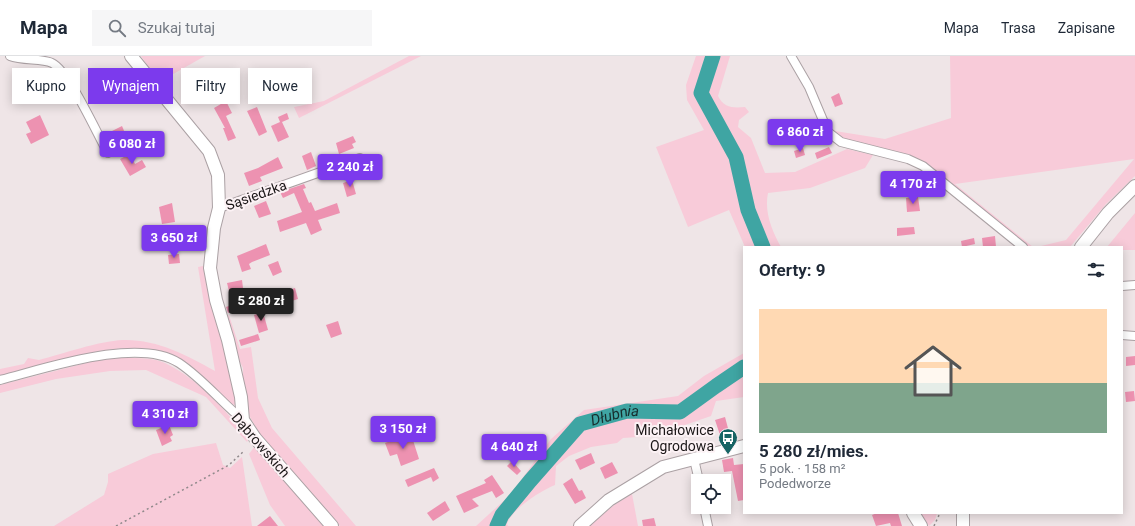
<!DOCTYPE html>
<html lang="pl">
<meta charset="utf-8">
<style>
body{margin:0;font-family:Roboto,sans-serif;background:#f6f6f7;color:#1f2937;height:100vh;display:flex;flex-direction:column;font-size:15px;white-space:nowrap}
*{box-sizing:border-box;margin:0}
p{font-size:13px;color:#747a83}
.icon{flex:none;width:22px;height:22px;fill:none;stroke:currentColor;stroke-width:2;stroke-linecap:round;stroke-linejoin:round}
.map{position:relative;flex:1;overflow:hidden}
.panel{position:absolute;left:743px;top:190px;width:380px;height:268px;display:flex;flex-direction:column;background:#fff;border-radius:0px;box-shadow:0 2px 10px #0003}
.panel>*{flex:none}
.top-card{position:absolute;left:12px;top:12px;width:380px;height:36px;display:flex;gap:8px}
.buttons{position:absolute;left:691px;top:418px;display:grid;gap:8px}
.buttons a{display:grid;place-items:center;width:40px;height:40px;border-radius:0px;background:#fff;box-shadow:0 2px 10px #0003;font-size:20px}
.price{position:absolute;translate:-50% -34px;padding:0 9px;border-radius:4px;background:#7c3aed;color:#fff;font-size:13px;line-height:26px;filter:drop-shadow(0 1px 2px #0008)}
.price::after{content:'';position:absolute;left:50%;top:24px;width:12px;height:9px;margin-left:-6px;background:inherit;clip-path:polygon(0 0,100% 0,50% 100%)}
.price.on{background:#222;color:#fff}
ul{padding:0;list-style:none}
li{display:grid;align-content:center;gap:8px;height:212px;padding:0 16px}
li span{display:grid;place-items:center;height:124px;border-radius:0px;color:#555}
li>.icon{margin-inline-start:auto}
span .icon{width:72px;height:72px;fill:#fffc;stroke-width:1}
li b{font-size:17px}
h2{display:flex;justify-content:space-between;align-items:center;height:48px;padding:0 16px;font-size:17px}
.tag{padding:0 14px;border-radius:0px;background:#fff;box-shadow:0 2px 10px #0003;font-size:14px;line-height:36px}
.tag.on{background:#7c3aed;color:#fff}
header{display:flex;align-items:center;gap:24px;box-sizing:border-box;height:56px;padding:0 20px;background:#fff;border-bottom:1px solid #e0e1e3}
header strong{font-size:19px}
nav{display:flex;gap:22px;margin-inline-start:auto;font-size:14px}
.search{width:280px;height:36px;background:#f6f6f7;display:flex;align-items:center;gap:10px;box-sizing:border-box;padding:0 14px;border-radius:0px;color:#747a83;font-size:15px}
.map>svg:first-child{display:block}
.green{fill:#f8cbd9}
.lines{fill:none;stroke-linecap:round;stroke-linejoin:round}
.river{stroke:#3fa5a3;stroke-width:15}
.building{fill:#ed92b1}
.street-casing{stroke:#aba1a4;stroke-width:10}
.secondary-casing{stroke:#aba1a4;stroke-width:14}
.path{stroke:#90898b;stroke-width:1.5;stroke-dasharray:2 3;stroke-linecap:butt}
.street{stroke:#fff;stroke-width:8}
.secondary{stroke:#fff;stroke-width:12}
.labels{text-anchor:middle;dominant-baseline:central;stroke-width:4;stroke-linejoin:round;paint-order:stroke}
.street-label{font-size:14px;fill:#1a1617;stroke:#fcf2f5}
.poi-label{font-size:14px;fill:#1a1617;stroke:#fcf2f5;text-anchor:end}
.water-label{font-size:15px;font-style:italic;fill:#172e2e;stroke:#fcf2f5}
</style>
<header>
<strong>Mapa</strong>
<div class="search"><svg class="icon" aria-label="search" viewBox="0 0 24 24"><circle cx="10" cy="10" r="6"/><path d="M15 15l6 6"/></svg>Szukaj tutaj</div>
<nav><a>Mapa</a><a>Trasa</a><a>Zapisane</a></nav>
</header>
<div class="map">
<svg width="1135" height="470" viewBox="0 0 1135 470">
<rect width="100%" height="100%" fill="#efe5e7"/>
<!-- green -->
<g class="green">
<path d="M141,0H205L159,26Z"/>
<path d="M409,0H421L299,62L294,51L324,45Z"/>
<path d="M696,0H730L718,40C724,52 733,52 745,51L749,56L739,64L738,71L751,82L765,117L795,116L847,93L873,99L865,112L810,132L768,137C764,156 772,175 781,191H745L729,154L688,171L656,91L704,74L687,44L686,29Z"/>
<path d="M950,0H1135V120L1106,148L1070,191H1037L1066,184L1134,103L955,128L1033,191H1026L919,104L843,85L835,75L885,83L951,62Z"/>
<path d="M1135,157V194H1122V191H1107Z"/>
<path d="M203,210C208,230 240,337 235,349L229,347C209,326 186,300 156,294C111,285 44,309 0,321V313L24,308L28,302L39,304C62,298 99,285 123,284C156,283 187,299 215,315L198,211Z"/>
<path d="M229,259L240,293L251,291L258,342L272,372L356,470H340L264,385L250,361L243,330V312L237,300L226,261Z"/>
<path d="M744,297V341L716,345L711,360L653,380L623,382L617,387L591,391L569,400L556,410L555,429C540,435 512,453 507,468L508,470H476L510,439L551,383L584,354L678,340L704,320Z"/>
<path d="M120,302C134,302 152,301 165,307C199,323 225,355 249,382L247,386L206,341L146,314L110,315L56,323L0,337V329L94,305Z"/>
<path d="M216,387L223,409L230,412L242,401L252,470H54L104,439L108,426V418L153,398Z"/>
<path d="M255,390L326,470H285L270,449L249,398Z"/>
<path d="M632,438L638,470H589L614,449Z"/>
<path d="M921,457H937L935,464L929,470Z"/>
</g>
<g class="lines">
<!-- river -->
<g class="river">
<path d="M713,0L701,37L736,101L748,154L763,191"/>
<path id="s1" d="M497,470L502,459L530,425L580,368L627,355L680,356L716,330L744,311"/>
</g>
</g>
<!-- building -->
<g class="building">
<path d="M839,37L843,48L835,51L831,41Z"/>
<path d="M226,45L232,57L226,60L236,82L228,85L223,72H225L214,52Z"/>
<path d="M257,51L267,76L259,80L247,55Z"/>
<path d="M287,57L289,63L282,66L289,81L278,86L271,70L280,66L278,61Z"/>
<path d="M40,59L49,79L31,88L26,78L31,76L26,66Z"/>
<path d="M122,70L128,84L119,89L110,76Z"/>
<path d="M353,80L356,86L352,88L354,92L339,98L336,87Z"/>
<path d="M829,91L832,97L817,103L815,97Z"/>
<path d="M803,92L805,99L796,102L794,95Z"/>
<path d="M311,96L316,110L307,114L302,100Z"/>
<path d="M130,98L135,108L142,104L146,111L130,120L120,103Z"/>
<path d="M278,101L283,112L260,121L262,125L249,130L244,117L258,112Z"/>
<path d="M352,124L356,138L347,141L343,127Z"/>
<path d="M304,128L306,132L303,133L309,147L311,146L315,155L337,147L340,157L318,164L322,174L311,179L306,167L280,176L277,165L302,156L294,137L283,142L280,136Z"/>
<path d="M918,141L920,155L907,156L906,142Z"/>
<path d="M266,145L271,158L259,162L254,150Z"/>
<path d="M172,147L175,166L162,168L159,151Z"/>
<path d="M914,171L915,178L897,180V172Z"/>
<path d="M995,180L996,191H983L982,182Z"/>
<path d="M974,182L975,188L962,191L961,185Z"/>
<path d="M266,188L270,199L252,206L249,208L251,213L242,216L237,200Z"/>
<path d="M179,198L180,207L169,208L168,199Z"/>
<path d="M278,205L282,216L273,220L268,209Z"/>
<path d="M242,224L243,232L229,235L227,227Z"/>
<path d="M295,232L298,243L282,248L279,237Z"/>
<path d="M242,245L246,253L237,257L236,254L228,257L226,251Z"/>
<path d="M263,256L268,274L259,277L254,259Z"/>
<path d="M338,265L342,278L331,282L326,269Z"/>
<path d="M258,278L260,284L241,290L239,284Z"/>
<path d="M1135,300V309L1126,310V301Z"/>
<path d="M1134,335L1135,345L1126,346L1125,336Z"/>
<path d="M725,361L729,376L720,379L715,364Z"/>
<path d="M169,369L173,379L170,381L172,385L162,390L156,374Z"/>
<path d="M411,378L419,403L401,410L397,398L390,400L385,387Z"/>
<path d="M591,397L595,407L580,414L575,404Z"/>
<path d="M733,402L734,409L744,408V444L738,445L732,415L724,416L722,404Z"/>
<path d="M512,405L521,415L517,419L507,410Z"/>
<path d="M612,406L618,417L605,423L600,412Z"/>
<path d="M434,412L439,422L433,426L431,421L408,431L405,424Z"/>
<path d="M492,419L504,437L496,442L492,435L472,443L479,450L464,457L456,440L486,427L484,424Z"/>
<path d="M572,422L579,435L582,434L586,442L575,448L563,428Z"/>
<path d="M445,445L450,454L433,465L427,457Z"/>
<path d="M877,457H898L902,470H891L890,467L876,470L872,459Z"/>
<path d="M270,460L278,470H257Z"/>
<path d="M654,462L656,470H643L642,464Z"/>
</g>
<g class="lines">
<!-- street casing -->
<g class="street-casing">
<g id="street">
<path d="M10,0C23,5 42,2 52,7C69,15 97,78 108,97"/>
<path d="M791,0L809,31L828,76L841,86L908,103L923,110L1023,191"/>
<path d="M219,152L360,102"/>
<path d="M1122,230L1135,229"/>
<path d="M1122,279L1135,280"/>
<path d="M0,324C44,313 138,280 179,307C203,323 221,346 243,364"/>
<path d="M694,403L699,425"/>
<path d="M704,451L708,470"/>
</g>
</g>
<!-- secondary casing -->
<g class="secondary-casing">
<g id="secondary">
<path d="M131,0L209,95L218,119L219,152L214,172L210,212L216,244L228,284L241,341L243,364L255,382L332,470"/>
<path d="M1081,191L1108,157L1135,130"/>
<path d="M913,457L921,470"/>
<path d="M963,457V470"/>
<path d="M580,470L609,444L663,411L744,390"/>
</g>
</g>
<!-- path -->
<g class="path">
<path d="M116,470L229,409L244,395"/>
<path d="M934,470L940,457"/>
</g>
<!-- street -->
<use href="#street" class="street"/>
<!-- secondary -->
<use href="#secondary" class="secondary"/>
</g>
<!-- icons -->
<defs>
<g id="bus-pin" transform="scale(1)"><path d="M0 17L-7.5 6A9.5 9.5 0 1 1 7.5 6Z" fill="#176565" stroke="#fcf2f5"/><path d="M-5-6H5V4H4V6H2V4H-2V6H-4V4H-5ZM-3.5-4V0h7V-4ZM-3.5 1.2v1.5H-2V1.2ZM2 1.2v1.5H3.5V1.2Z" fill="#fff"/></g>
</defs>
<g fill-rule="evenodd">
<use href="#bus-pin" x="728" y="382"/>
</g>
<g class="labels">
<!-- street labels -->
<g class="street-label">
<text transform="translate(256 139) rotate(-20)">Sąsiedzka</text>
<text transform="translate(261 389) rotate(49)">Dąbrowskich</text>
</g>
<!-- poi labels -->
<g class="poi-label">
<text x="714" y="374">Michałowice<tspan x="714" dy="16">Ogrodowa</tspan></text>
</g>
<!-- water labels -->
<g class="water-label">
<text stroke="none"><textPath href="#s1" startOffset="168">Dłubnia</textPath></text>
</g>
</g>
</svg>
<div class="buttons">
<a><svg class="icon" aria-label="locate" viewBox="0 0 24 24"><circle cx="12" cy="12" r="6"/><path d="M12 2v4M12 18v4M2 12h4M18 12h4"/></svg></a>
</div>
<b class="price" style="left:800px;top:97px">6 860 zł</b>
<b class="price" style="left:132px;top:109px">6 080 zł</b>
<b class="price" style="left:350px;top:132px">2 240 zł</b>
<b class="price" style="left:913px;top:149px">4 170 zł</b>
<b class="price" style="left:174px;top:203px">3 650 zł</b>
<b class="price on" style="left:261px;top:266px">5 280 zł</b>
<b class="price" style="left:165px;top:379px">4 310 zł</b>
<b class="price" style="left:403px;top:394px">3 150 zł</b>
<b class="price" style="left:514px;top:412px">4 640 zł</b>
<div class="top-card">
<a class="tag">Kupno</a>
<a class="tag on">Wynajem</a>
<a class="tag">Filtry</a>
<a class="tag">Nowe</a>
</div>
<section class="panel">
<h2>Oferty: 9<svg class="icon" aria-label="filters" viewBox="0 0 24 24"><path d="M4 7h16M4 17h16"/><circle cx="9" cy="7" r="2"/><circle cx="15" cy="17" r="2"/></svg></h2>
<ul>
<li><span style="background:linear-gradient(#ffd9b3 60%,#7fa58c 0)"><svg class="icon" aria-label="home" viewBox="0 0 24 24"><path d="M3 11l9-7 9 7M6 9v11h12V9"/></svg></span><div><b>5 280 zł/mies.</b><p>5 pok. · 158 m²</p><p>Podedworze</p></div></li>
</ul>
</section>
</div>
